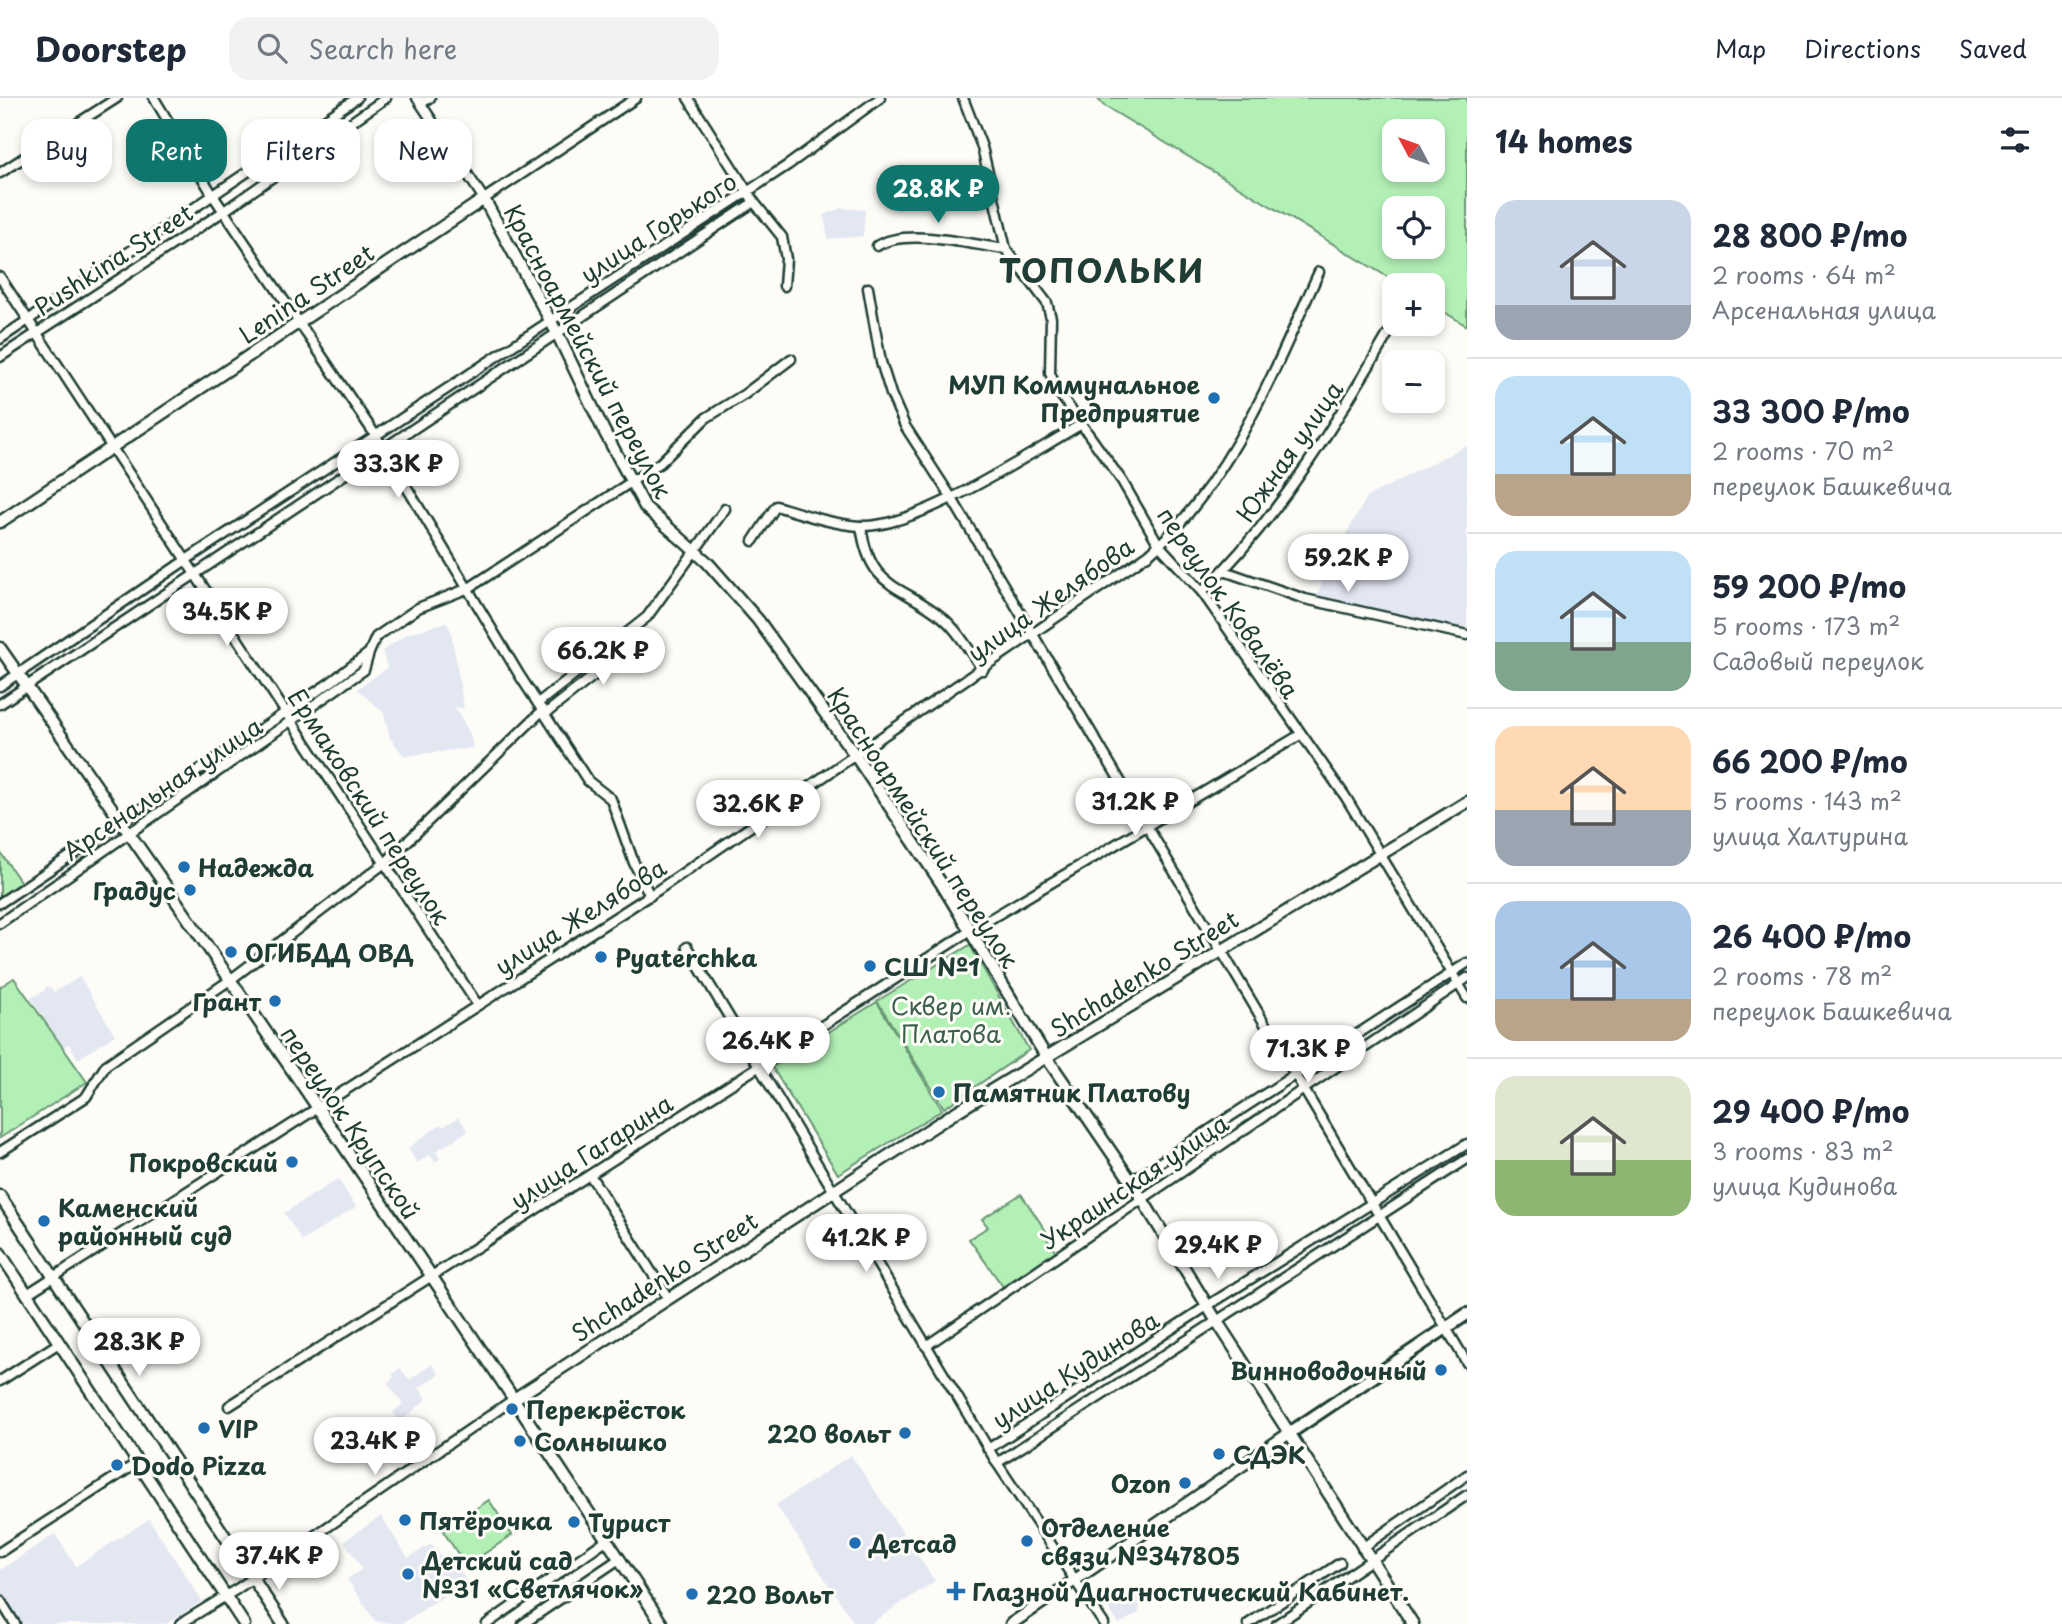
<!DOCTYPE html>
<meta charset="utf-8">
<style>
body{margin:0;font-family:"Playpen Sans",sans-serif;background:#f2f2f3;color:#1f2937;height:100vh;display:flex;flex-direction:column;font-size:26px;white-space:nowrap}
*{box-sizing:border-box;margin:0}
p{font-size:23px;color:#747a83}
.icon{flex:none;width:38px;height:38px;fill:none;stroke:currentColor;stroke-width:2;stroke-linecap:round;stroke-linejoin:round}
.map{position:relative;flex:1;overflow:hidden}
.side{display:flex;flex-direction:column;background:#fff;width:595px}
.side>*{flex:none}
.hud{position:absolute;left:21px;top:21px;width:665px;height:63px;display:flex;gap:14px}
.needle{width:46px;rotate:311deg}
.buttons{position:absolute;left:1382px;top:21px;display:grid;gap:14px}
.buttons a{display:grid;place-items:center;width:63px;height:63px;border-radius:14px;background:#fff;box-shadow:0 4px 10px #0003;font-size:35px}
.price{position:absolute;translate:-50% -60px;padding:0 16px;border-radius:24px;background:#fff;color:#222;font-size:23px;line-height:46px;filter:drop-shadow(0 2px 4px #0008)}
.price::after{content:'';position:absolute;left:50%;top:42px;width:21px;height:16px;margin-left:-10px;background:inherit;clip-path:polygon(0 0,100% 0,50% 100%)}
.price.current{background:#0f766e;color:#fff}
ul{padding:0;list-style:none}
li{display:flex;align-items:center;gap:21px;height:175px;padding:0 28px}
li+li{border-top:2px solid #e0e1e3}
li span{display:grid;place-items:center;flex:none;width:196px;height:140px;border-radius:21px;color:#555}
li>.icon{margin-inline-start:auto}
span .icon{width:84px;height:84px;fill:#fffc;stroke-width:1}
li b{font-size:30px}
h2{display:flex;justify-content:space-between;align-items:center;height:84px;padding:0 28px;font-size:30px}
.pill{padding:0 24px;border-radius:21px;background:#fff;box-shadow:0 4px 10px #0003;font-size:24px;line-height:63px}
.pill.current{background:#0f766e;color:#fff}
header{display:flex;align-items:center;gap:42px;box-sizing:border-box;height:98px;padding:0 35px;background:#fff;border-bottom:2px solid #e0e1e3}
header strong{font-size:33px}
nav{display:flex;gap:38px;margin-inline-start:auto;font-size:24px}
.search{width:490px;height:63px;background:#f2f2f3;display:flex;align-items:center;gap:18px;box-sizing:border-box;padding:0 24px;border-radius:21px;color:#747a83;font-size:26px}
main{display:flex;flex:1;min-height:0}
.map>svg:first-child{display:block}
.built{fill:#e3e7f2}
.green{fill:#b3f0b6;stroke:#699675;stroke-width:2;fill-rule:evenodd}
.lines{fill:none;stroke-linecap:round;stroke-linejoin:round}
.minor-casing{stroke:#1f3d34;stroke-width:13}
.tertiary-casing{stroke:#1f3d34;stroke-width:15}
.secondary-casing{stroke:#1f3d34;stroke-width:16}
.minor{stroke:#fdfcf7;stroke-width:8}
.tertiary{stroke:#fdfcf7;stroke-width:10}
.secondary{stroke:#fdfcf7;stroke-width:10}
.poi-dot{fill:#1f6fb2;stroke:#fdfcf7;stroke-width:2.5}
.labels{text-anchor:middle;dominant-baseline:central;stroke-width:6;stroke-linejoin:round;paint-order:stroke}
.street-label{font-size:24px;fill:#1f3d34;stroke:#fdfcf7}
.poi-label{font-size:24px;font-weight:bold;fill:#1f3d34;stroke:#fdfcf7;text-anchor:start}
.park-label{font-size:24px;fill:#3d614e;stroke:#fdfcf7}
.district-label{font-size:32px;font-weight:bold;letter-spacing:2px;fill:#1f3d34;stroke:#fdfcf7}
</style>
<header>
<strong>Doorstep</strong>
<div class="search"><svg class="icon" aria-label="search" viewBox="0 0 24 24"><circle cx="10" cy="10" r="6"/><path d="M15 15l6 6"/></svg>Search here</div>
<nav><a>Map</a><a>Directions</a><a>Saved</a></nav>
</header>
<main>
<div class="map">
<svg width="1467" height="1526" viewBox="0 0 1467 1526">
<rect width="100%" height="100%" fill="#fdfcf7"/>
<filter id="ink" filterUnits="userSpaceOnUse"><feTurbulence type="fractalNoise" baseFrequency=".0143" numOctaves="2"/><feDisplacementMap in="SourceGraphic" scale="14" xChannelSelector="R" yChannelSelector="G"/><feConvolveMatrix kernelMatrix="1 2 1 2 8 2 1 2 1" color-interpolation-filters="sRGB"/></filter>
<g filter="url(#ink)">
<!-- built -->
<g class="built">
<path d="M842,110L865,112L863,138L828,141L824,117Z"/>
<path d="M1467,347V532L1317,497L1331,463L1367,399Z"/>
<path d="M446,524L451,533L464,611L455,609L470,636L473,650L404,658L390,640L384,615L357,591L387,570L382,553L407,536Z"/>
<path d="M80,879L115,937L78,961L69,946L63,949L31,900L44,893L46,889H50L54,894Z"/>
<path d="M459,1019L468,1033L436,1053L440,1061L435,1064L430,1057L417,1065L408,1050L441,1026L443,1029Z"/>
<path d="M338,1081L356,1109L302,1143L284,1115Z"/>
<path d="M432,1266L439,1276L419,1290L427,1301L400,1324L393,1314L403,1306L387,1285L394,1280L392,1276L400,1270L409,1282Z"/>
<path d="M851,1357L935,1483L870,1526H855L776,1407Z"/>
<path d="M381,1418L408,1460L431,1446L445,1463L452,1460L467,1483L401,1526L375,1523L347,1481L362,1471L344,1443Z"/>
<path d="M149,1421L202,1503L166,1526H18L0,1498V1472L55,1436L76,1468Z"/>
<path d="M1129,1488L1140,1504L1139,1515L1119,1526L1105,1505Z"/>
</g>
<!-- green -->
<g class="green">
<path d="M1097,0H1467V228L1433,207V187H1401L1103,7ZM1395,33H1433V72H1395ZM1395,110H1433V149H1395Z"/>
<path d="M0,754L24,789L0,805Z"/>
<path d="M970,847L1029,952L944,1010L877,903Z"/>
<path d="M14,880L87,984L0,1040V889Z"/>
<path d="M877,904L942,1012L838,1076L772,969Z"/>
<path d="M1021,1096L1050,1139L1047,1141L1056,1154L1004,1190L969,1141L988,1129L982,1121Z"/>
<path d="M489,1402L512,1437L466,1468L443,1433Z"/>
</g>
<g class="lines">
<!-- minor casing -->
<g class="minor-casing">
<g id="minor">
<path d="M154,0L214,99L376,338L520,578L588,683L611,701L634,765L650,798"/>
<path d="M417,0L484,101L636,0"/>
<path d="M688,0L754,104L782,139L786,161L784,188"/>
<path d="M963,0L982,49L1006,151L1047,205L1051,220L1050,275L1057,292L1122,383L1159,447L1202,494L1345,698L1467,900"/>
<path d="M421,5L430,0"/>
<path d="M0,75L117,0"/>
<path d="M877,148C906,129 972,147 1006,151"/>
<path d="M0,179L477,906"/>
<path d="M868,190L881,264L891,296L905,328L951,399L1467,1265"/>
<path d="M0,241L357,0"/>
<path d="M0,259L224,113L386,0"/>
<path d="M861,428C870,493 900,485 943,520C959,533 971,556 983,572"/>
<path d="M753,443L776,408C803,416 831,426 860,428C917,431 1029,356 1080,327"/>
<path d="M1224,473L1305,501L1467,537"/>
<path d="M1202,494C1282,416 1339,320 1395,224"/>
<path d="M0,588L186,462L788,67L880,0"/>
<path d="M538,605L647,519L725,411"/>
<path d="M0,606L754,104"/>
<path d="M545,616L642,540"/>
<path d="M0,805L331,584L369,555L376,539L418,510L469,490L660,365L706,320L745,296L791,261"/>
<path d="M0,825L364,572L369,555"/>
<path d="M687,849L997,1365L1104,1526"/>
<path d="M0,1054L86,999L106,967L230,882L386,764L543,612"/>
<path d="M590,1077L668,1200"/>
<path d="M1131,1083L1467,865"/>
<path d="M27,1196L658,792L1149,456C1231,385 1275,270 1319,174"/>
<path d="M926,1248L1467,880"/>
<path d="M0,1283L59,1245"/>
<path d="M229,1308L970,833L1300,637"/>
<path d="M988,1351L1207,1208L1467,1046"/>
<path d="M997,1365L1467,1061"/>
<path d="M1362,1450L1467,1377"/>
<path d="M0,1454L137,1365"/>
<path d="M0,1502L15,1526"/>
<path d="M180,1526L237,1491L514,1301"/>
<path d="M487,1526L606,1442"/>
<path d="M523,1526L619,1461"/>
<path d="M1248,1526L1340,1465"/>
<path d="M1277,1526L1467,1397"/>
</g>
</g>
<!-- tertiary casing -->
<g class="tertiary-casing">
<g id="tertiary">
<path d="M0,424L484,101L557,235L603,331L645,409L707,464L758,522L855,657L941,785L1047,960L1131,1083L1216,1222L1413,1526"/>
<path d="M0,550C226,872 447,1197 662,1526"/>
<path d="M0,1098L283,1526"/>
<path d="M0,1155L244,1526"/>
<path d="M514,1301L959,1012L1467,704"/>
<path d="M1011,1526L1288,1336"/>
</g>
</g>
<!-- secondary casing -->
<g class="secondary-casing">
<path id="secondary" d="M1288,1336L1467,1216"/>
</g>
<!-- minor -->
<use href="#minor" class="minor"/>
<!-- tertiary -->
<use href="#tertiary" class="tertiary"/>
<!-- secondary -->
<use href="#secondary" class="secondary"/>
</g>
</g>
<!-- markers -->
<g class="poi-dot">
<circle cx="1214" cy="300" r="7"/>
<circle cx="184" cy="769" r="7"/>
<circle cx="190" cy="792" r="7"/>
<circle cx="231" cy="854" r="7"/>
<circle cx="601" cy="859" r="7"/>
<circle cx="870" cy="868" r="7"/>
<circle cx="275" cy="903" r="7"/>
<circle cx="939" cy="994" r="7"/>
<circle cx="292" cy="1064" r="7"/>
<circle cx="44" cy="1123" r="7"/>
<circle cx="1441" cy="1272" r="7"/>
<circle cx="512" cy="1311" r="7"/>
<circle cx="204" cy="1330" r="7"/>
<circle cx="905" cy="1335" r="7"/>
<circle cx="520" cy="1343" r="7"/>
<circle cx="1219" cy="1356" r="7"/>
<circle cx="117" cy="1367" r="7"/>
<circle cx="1185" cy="1385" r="7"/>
<circle cx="405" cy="1422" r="7"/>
<circle cx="574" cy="1424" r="7"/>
<circle cx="1027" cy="1443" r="7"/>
<circle cx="855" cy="1445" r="7"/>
<circle cx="408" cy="1476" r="7"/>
<path d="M952.5 1482.5h7v7h7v7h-7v7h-7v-7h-7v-7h7z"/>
<circle cx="692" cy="1496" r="7"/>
</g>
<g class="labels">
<!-- street labels -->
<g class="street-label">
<text transform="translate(658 129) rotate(-33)">улица Горького</text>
<text transform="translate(113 161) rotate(-33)">Pushkina Street</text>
<text transform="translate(306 195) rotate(-34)">Lenina Street</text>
<text transform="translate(589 253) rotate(62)">Красноармейский переулок</text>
<text transform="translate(1289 353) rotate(-55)">Южная улица</text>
<text transform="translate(1050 501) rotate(-35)">улица Желябова</text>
<text transform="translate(1229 504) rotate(55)">переулок Ковалёва</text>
<text transform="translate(162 690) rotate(-34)">Арсенальная улица</text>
<text transform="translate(370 708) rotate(57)">Ермаковский переулок</text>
<text transform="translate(924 729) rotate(57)">Красноармейский переулок</text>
<text transform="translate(580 818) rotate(-32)">улица Желябова</text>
<text transform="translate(1144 875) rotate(-32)">Shchadenko Street</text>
<text transform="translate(351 1024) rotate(56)">переулок Крупской</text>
<text transform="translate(591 1053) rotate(-33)">улица Гагарина</text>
<text transform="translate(1134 1083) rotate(-34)">Украинская улица</text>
<text transform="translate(664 1178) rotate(-33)">Shchadenko Street</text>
<text transform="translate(1075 1271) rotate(-33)">улица Кудинова</text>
</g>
<!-- poi labels -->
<g class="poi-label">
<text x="1200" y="286" text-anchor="end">МУП Коммунальное<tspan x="1200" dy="28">Предприятие</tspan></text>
<text x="198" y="769">Надежда</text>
<text x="176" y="792" text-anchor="end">Градус</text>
<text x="245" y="854">ОГИБДД ОВД</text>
<text x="615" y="859">Pyaterchka</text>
<text x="884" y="868">СШ №1</text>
<text x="261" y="903" text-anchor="end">Грант</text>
<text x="953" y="994">Памятник Платову</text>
<text x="278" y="1064" text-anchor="end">Покровский</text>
<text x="58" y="1109">Каменский<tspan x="58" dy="28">районный суд</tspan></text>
<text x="1427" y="1272" text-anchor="end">Винноводочный</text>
<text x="526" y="1311">Перекрёсток</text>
<text x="218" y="1330">VIP</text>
<text x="891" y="1335" text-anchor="end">220 вольт</text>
<text x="534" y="1343">Солнышко</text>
<text x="1233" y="1356">СДЭК</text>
<text x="131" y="1367">Dodo Pizza</text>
<text x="1171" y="1385" text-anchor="end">Ozon</text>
<text x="419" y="1422">Пятёрочка</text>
<text x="588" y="1424">Турист</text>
<text x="1041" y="1429">Отделение<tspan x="1041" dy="28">связи №347805</tspan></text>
<text x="869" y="1445">Детсад</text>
<text x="422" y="1462">Детский сад<tspan x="422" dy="28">№31 «Светлячок»</tspan></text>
<text x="972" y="1493">Глазной Диагностический Кабинет.</text>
<text x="706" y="1496">220 Вольт</text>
</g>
<!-- park labels -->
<g class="park-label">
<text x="951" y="907">Сквер им.<tspan x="951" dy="28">Платова</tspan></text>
</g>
<!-- district labels -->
<g class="district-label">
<text x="1102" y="172">ТОПОЛЬКИ</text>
</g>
</g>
</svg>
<div class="buttons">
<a><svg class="needle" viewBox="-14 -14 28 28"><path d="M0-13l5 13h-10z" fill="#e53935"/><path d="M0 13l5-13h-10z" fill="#747a83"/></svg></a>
<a><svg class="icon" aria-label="locate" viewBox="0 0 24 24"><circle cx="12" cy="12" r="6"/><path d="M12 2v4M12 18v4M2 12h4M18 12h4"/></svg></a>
<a>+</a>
<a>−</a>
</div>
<b class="price current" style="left:938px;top:127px">28.8K ₽</b>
<b class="price" style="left:398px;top:402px">33.3K ₽</b>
<b class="price" style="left:1348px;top:496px">59.2K ₽</b>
<b class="price" style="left:227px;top:550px">34.5K ₽</b>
<b class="price" style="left:603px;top:589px">66.2K ₽</b>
<b class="price" style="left:1135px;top:740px">31.2K ₽</b>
<b class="price" style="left:758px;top:742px">32.6K ₽</b>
<b class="price" style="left:768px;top:979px">26.4K ₽</b>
<b class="price" style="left:1308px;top:987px">71.3K ₽</b>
<b class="price" style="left:866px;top:1176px">41.2K ₽</b>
<b class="price" style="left:1218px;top:1183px">29.4K ₽</b>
<b class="price" style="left:139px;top:1280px">28.3K ₽</b>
<b class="price" style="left:375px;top:1379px">23.4K ₽</b>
<b class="price" style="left:279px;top:1494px">37.4K ₽</b>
<div class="hud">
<a class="pill">Buy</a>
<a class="pill current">Rent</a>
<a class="pill">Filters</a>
<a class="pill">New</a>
</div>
</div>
<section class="side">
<h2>14 homes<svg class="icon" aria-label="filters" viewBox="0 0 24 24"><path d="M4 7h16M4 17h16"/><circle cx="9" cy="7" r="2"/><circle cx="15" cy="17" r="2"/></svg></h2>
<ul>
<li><span style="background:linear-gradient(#c9d6e8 75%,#9aa5b1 0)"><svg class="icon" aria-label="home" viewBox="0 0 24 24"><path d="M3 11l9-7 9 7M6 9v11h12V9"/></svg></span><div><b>28 800 ₽/mo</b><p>2 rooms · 64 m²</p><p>Арсенальная улица</p></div></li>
<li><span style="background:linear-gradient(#bfe0f5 70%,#b9a48a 0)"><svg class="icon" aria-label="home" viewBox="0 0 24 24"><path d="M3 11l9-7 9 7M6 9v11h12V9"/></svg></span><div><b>33 300 ₽/mo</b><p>2 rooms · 70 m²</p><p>переулок Башкевича</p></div></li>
<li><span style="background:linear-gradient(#bfe0f5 65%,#7fa58c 0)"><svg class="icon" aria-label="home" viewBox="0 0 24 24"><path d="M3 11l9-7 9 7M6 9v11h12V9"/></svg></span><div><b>59 200 ₽/mo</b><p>5 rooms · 173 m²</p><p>Садовый переулок</p></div></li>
<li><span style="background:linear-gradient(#ffd9b3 60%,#9aa5b1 0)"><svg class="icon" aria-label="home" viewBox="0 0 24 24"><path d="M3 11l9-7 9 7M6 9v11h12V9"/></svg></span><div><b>66 200 ₽/mo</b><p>5 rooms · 143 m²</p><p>улица Халтурина</p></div></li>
<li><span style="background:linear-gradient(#a9c7e8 70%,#b9a48a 0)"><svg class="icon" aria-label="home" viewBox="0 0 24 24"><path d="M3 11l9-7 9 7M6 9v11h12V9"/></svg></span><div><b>26 400 ₽/mo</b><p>2 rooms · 78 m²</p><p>переулок Башкевича</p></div></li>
<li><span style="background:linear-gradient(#dfe7d0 60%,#8fb573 0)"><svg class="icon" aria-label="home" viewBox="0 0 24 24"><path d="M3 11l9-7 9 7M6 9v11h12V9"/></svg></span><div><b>29 400 ₽/mo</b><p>3 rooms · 83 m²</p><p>улица Кудинова</p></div></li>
</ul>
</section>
</main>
